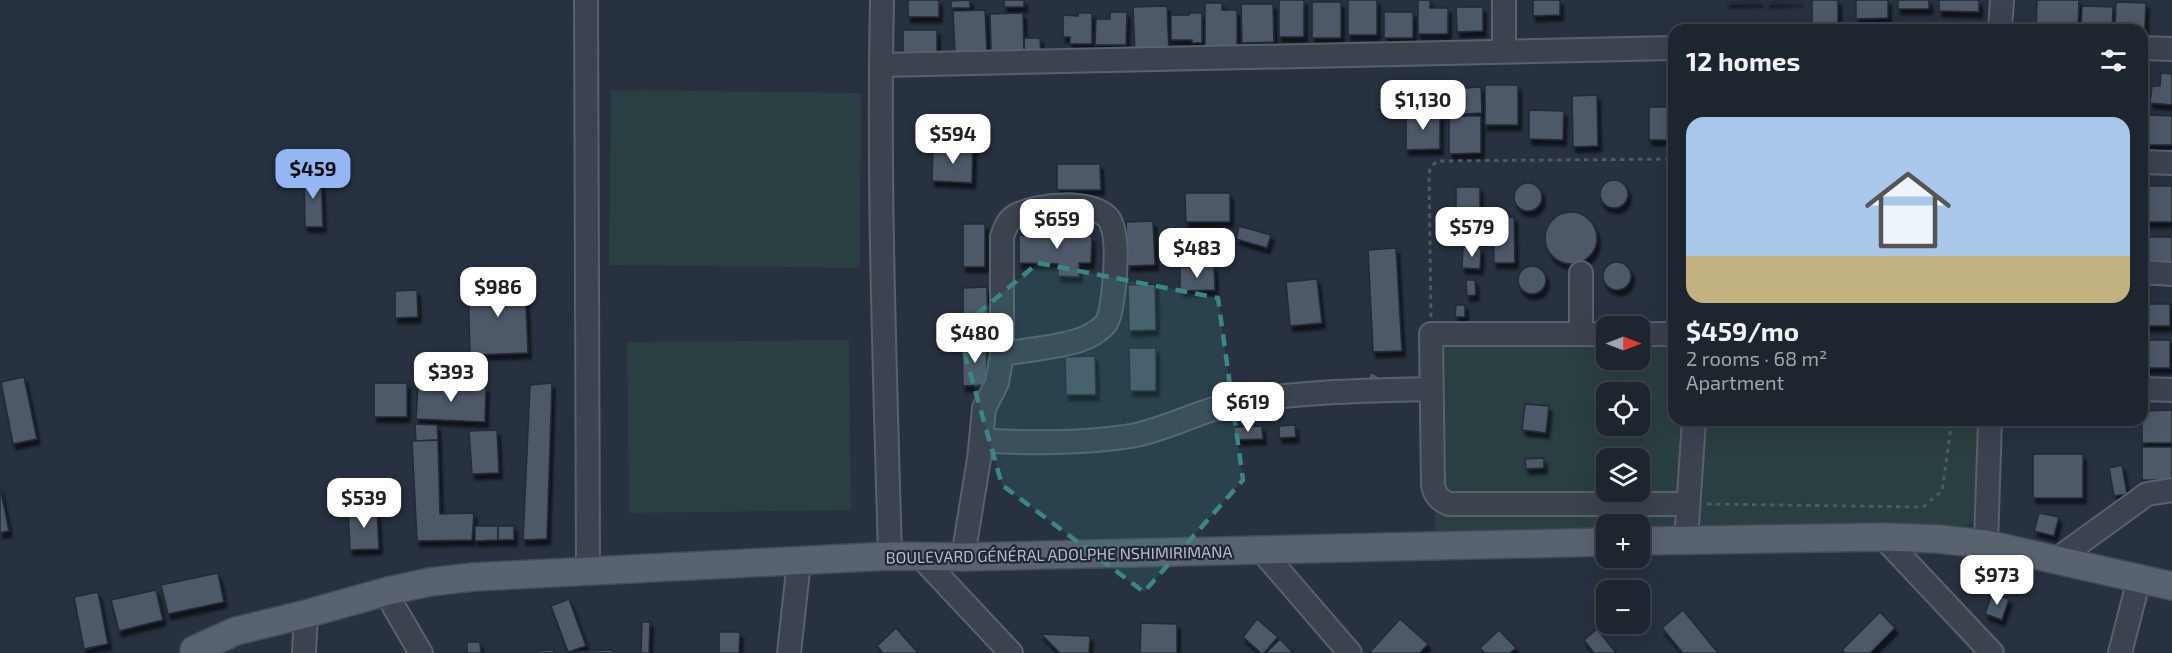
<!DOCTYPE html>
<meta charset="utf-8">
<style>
body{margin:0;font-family:"Exo 2",sans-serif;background:#2a313b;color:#f1f3f6;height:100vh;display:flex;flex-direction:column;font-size:22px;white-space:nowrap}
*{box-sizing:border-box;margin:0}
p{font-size:20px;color:#a0a5aa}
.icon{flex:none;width:33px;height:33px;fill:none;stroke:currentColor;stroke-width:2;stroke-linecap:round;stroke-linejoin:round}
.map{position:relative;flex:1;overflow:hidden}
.side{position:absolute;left:1668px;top:24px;width:480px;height:402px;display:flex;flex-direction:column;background:#1d252f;border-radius:18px;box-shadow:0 6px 24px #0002,0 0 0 2px #3b424b}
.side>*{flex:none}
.needle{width:39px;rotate:90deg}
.buttons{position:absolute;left:1596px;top:316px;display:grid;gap:12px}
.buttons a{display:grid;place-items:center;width:54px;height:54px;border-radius:12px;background:#1d252f;box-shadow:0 6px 24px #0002,0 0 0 2px #3b424b;font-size:30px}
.price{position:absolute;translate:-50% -51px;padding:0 14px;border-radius:12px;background:#fff;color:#222;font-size:20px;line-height:39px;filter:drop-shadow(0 2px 3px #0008)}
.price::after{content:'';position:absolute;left:50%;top:36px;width:18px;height:14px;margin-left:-9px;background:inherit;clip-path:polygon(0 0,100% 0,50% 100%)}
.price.selected{background:#94b7f3;color:#111}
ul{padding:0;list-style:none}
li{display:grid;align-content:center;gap:12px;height:318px;padding:0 18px}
li span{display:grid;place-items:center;height:186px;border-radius:18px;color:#555}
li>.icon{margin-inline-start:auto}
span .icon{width:108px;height:108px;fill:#fffc;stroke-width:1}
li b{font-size:26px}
h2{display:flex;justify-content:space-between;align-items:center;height:72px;padding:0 18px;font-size:26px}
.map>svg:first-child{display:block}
.green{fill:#2a3f41;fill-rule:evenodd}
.building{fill:#4d5868;stroke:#222a37;stroke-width:1.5;filter:url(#shadow)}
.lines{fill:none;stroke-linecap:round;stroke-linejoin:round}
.minor-casing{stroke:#59616d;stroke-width:26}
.major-casing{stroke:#454c59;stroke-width:30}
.path{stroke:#495c5f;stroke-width:3;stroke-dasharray:4.5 4.5;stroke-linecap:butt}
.minor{stroke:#3b434f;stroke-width:22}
.major{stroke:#59626f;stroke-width:27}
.marked{fill:#398885;fill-opacity:0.2;stroke:#398885;stroke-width:4.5;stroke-dasharray:12 8;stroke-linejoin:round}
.labels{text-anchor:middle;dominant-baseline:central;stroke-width:4.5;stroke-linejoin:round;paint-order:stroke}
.street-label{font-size:16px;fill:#b8beca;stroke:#202835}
</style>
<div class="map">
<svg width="2172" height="653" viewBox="0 0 2172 653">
<defs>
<filter id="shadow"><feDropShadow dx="3" dy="5.5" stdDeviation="1.5" flood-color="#0009"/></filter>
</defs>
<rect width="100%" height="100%" fill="#27313f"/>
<!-- green -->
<g class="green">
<path d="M611,90L861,93L860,268L609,265Z"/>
<path d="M1674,331V420H1980V519L1959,529L1640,539V525H1606V540L1435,545L1436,336L1606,332V360H1640V332ZM1606,393H1640V426H1606ZM1606,459H1640V492H1606Z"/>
<path d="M849,340L851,510L629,513L627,342Z"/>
</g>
<!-- building -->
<g class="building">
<rect x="908" y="0" width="31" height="17"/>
<path d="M970,0V8H951V1Z"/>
<rect x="1004" y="0" width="20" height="7"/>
<rect x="1279" y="0" width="25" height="37"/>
<rect x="1348" y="0" width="29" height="35"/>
<path d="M1418,0H1430V8H1448V34H1418Z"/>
<path d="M1533,0H1560V15L1533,16Z"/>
<path d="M1727,0H1760V1L1727,2Z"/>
<path d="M1767,0H1801L1767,2Z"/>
<rect x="1812" y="0" width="26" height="27"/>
<path d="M1856,0H1888V18L1856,19Z"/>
<rect x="1898" y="0" width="31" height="9"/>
<path d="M1939,0H1979V12L1939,11Z"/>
<path d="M2037,0H2079L2078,30H2036Z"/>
<rect x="1312" y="2" width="29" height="36"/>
<path d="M2116,2L2146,3L2144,46H2142V30H2115Z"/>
<path d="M1205,3H1222V10H1237V52H1205Z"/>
<path d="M1241,4H1273L1274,42L1242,43Z"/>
<path d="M1167,6L1169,53L1135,54L1133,7Z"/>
<path d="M2082,6L2113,7L2112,30H2081Z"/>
<path d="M1456,7H1483V31L1457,32Z"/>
<path d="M985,10L987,52L955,54L953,11Z"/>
<path d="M1110,12H1127L1126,45H1095L1096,19H1110Z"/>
<rect x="1384" y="12" width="29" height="26"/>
<path d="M1023,13L1024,50L991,51L990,14Z"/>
<path d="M1078,13H1092V44H1070V37H1063V15L1078,16Z"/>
<path d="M1189,13H1202V43H1192V40H1171V15H1189Z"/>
<rect x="903" y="30" width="34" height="25"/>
<path d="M1024,38H1040L1041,59L1025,60Z"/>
<path d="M2161,73L2172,74V105L2150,103L2152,86H2160Z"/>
<rect x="1485" y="85" width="33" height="40"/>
<path d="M1481,87L1482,113L1447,115L1446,89Z"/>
<path d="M1597,95L1598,146L1573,147L1572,96Z"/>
<rect x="1649" y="107" width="25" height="33"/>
<path d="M1529,110L1564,111L1563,140L1529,139Z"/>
<path d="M1406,113H1440V149L1406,150Z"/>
<path d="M2148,115L2172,116V145H2147Z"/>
<path d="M1449,116H1481V153L1449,154Z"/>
<path d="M933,146L973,148L972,183L932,181Z"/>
<path d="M1057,164H1100L1101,190H1057Z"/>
<path d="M321,173L323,227H305L304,174Z"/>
<circle cx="1614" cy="194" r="14"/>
<circle cx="1528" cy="197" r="14"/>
<rect x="2142" y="186" width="30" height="36"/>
<rect x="1456" y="187" width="24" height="25"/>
<path d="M1185,193H1230V222H1186Z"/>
<circle cx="1571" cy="238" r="26"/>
<path d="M1514,217L1515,263H1494L1493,218Z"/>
<path d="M1153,221L1155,265L1128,266L1126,222Z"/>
<path d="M1478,221L1479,239L1466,240L1465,222Z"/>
<rect x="963" y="224" width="22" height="43"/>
<path d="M1058,225L1077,226V236H1092L1091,263H1079V277L1058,276V264L1019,263V235L1058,236Z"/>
<path d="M1239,226L1271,235L1267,248L1236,239Z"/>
<rect x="2142" y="237" width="30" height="29"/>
<path d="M1463,247L1481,248L1480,269L1462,268Z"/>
<path d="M1396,248L1402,351L1373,352L1368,250Z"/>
<circle cx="1617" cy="276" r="14"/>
<circle cx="1532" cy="280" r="14"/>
<path d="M1214,266L1215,290L1180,291V267Z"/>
<path d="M1317,279L1322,323L1290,326L1286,282Z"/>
<path d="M525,280L528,353L470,355L468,282Z"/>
<path d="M1466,280H1475L1476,295L1467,296Z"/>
<path d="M1155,284L1156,330L1129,331L1128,285Z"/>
<path d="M987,287L988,333H963V288Z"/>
<path d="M417,290L418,317L395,318V291Z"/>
<rect x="2142" y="304" width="28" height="22"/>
<path d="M1456,305H1465V317H1455Z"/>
<rect x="2142" y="340" width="28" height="28"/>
<path d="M986,342L987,385L963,386L962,343Z"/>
<path d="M1129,348H1156V391H1130Z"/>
<path d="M1095,356L1096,395H1066L1065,357Z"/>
<path d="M1371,372L1381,378L1376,387L1366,382Z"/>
<path d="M24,377L37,439L13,444L1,382Z"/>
<rect x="374" y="383" width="33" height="34"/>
<path d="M552,383L547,539L523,540L530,385Z"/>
<path d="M418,384L486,387L485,422L416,419Z"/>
<path d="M1525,404L1549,406L1546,433L1522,430Z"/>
<path d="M2172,410V443H2142V411Z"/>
<path d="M415,424L437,425L438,440L416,441Z"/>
<path d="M1295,425L1296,437L1279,438V426Z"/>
<path d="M1262,426L1263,439L1234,440V427Z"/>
<path d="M497,430L499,473L472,474L469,431Z"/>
<path d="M438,440L440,514L474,513L472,540L417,541L412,441Z"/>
<rect x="2142" y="447" width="30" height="33"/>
<rect x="2033" y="454" width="50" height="44"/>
<path d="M1544,458V468L1526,469L1525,459Z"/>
<path d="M2122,465L2127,494L2114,496L2109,468Z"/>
<path d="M0,487L9,531L0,533Z"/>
<path d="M377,509L379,549L350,550L348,510Z"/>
<path d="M2039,513L2059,517L2054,536L2034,531Z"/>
<path d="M475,526H498V540L475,541Z"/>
<rect x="498" y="526" width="16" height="14"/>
<path d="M218,573L224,602L168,614L161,585Z"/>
<path d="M156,590L163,620L119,631L111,600Z"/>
<path d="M98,592L108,644L84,649L74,597Z"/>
<path d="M1992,593L2009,599L2002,620L1985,614Z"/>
<path d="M569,599L586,646L568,652L551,606Z"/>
<path d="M1683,610L1718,653H1683L1662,628Z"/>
<path d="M1880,612L1895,628L1870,653H1845L1842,650Z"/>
<path d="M1257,619L1278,637L1264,653H1261L1243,637Z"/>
<path d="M1400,619L1428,644L1420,653H1369Z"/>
<path d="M642,622H650L649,653H641Z"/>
<path d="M1141,623L1177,624V653H1140Z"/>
<path d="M896,628L918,653H883L877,646Z"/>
<path d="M1597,629L1616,653H1594L1584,640Z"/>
<path d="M1499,630L1516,648L1510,653H1485L1480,648Z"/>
<path d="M719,632H740L739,653H719Z"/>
<path d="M1041,634L1090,636L1089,653H1060Z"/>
<path d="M1280,639L1293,653H1266Z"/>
<path d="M467,642H480L481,653H467Z"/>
<path d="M554,650V653H537V651Z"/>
<path d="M613,650V653H568V652Z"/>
</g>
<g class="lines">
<!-- minor casing -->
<g class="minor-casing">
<g id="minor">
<path d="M586,0L588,570"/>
<path d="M882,0C878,185 885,371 890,556"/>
<path d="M1504,0V51"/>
<path d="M2000,30L2002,0"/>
<path d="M2142,48L2172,49"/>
<path d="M881,65L1674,48"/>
<path d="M2142,162L2172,163"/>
<path d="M2142,272L2172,274"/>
<path d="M1581,334V273"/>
<path d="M1606,334H1431L1433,485C1435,495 1439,500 1449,504H1688"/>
<path d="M1640,334H1674"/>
<path d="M2142,389L2172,390"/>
<path d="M981,440L984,408L997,383L1002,354V237C1005,228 1008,219 1017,215C1038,204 1092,199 1109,219C1112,224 1115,235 1115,241C1117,256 1114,311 1106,323C1104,326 1099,330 1096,332C1078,346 1026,350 1002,354"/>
<path d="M1883,537L1992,653"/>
<path d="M1686,541L1694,420"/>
<path d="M1986,544L1990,420"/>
<path d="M1261,550L1350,653"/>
<path d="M921,557L1011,653"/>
<path d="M963,557L979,459L981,440C1025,444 1087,443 1131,436C1169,429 1202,409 1240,402C1303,391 1366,391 1430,389"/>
<path d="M2056,560L2147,494L2172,490"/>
<path d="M388,591L394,607L421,653"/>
<path d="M304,653L306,614"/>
<path d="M789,653L799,561"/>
<path d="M2120,653L2139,579"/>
</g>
</g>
<!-- major casing -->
<g class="major-casing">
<g id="major">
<path d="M1640,541L1883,537L1938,539L1986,544L2172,586"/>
<path d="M194,650L236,631L306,614L388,591L430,582L473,577L890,556L963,557L1606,542"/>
</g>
</g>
<!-- path -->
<g class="path">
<path d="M1431,317L1429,176L1430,168L1437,161L1674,159"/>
<path d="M1707,504L1923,507L1942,491L1952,420"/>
</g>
<!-- minor -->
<use href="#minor" class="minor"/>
<!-- major -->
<use href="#major" class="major"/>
</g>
<!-- marked area -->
<path class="marked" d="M1038,263L1218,298L1243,480L1144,592L1002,485L958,330Z"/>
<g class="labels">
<!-- street labels -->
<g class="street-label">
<text transform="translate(1059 554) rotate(-1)">BOULEVARD GÉNÉRAL ADOLPHE NSHIMIRIMANA</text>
</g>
</g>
</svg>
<div class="buttons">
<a><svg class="needle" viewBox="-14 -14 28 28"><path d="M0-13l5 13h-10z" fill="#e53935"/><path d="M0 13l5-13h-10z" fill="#a0a5aa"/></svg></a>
<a><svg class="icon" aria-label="locate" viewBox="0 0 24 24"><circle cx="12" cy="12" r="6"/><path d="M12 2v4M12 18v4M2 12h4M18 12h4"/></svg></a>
<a><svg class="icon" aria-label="layers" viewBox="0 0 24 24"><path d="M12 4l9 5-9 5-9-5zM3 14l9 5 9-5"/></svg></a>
<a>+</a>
<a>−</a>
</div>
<b class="price" style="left:1423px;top:131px">$1,130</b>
<b class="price" style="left:953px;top:165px">$594</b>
<b class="price selected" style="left:313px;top:200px">$459</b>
<b class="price" style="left:1057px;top:250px">$659</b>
<b class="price" style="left:1472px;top:258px">$579</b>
<b class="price" style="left:1197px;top:279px">$483</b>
<b class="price" style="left:498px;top:318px">$986</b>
<b class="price" style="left:975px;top:364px">$480</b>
<b class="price" style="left:451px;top:403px">$393</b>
<b class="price" style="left:1248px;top:433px">$619</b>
<b class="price" style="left:364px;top:529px">$539</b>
<b class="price" style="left:1997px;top:606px">$973</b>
<section class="side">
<h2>12 homes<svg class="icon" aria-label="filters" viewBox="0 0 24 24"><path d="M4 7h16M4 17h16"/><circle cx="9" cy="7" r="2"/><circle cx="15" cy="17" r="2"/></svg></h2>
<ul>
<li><span style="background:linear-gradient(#a9c7e8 75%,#c2b280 0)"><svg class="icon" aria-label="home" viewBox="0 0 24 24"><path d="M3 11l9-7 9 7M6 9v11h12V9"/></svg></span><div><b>$459/mo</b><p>2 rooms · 68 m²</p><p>Apartment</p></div></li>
</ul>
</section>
</div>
